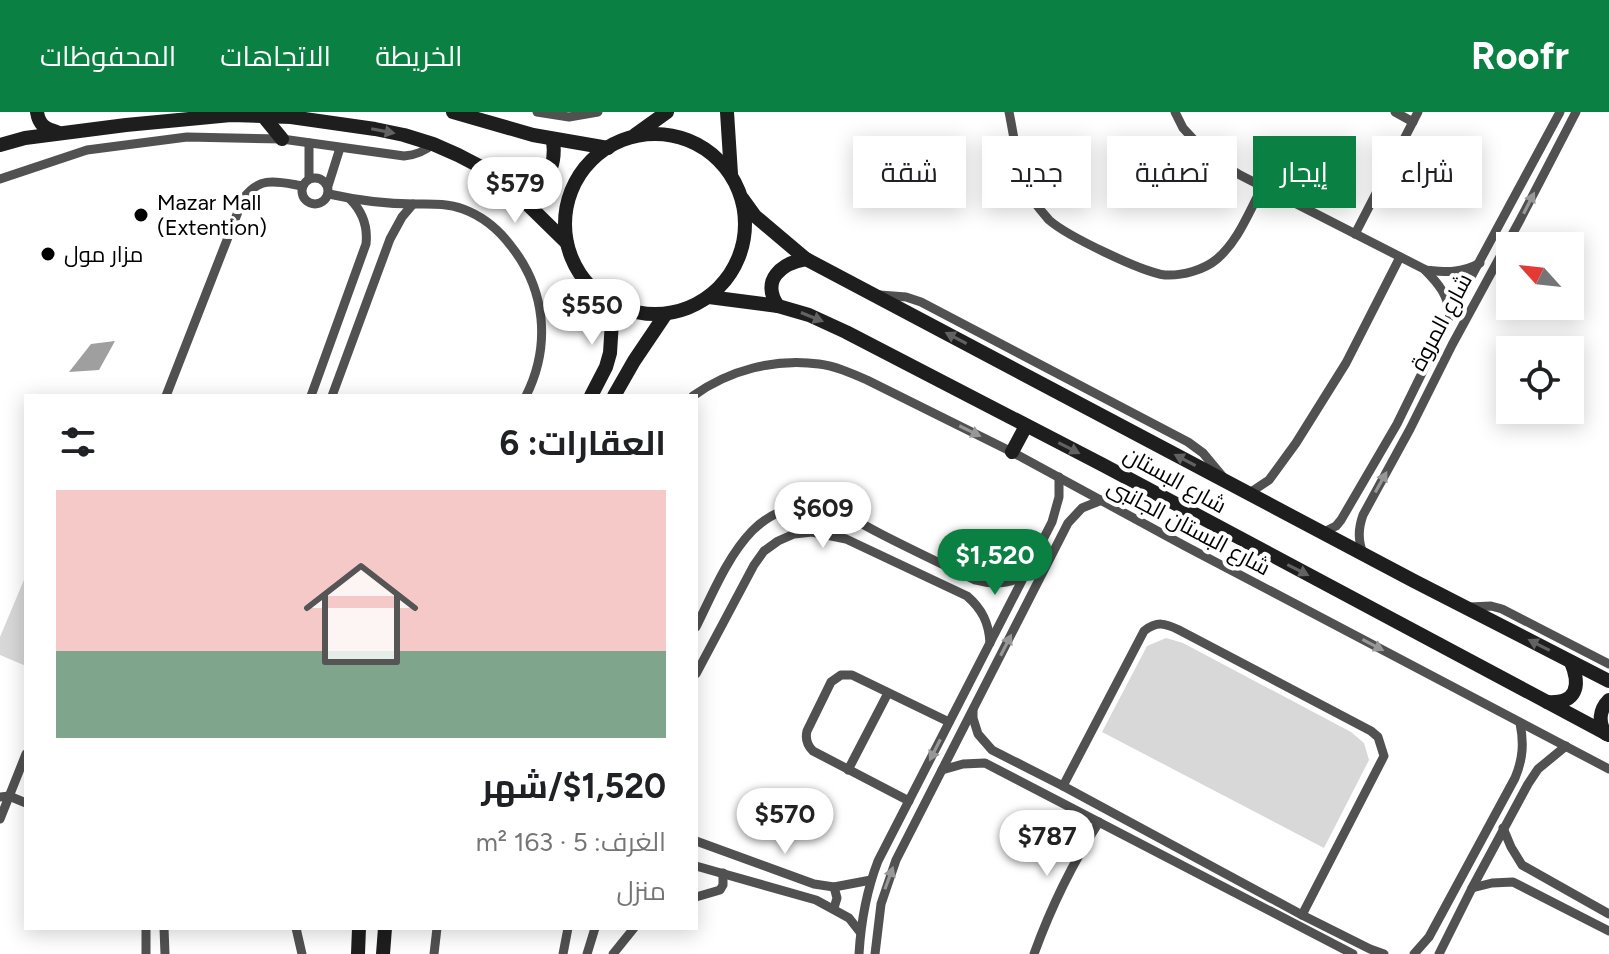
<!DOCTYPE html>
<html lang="ar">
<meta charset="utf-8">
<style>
body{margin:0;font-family:Figtree,Cairo,sans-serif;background:#f2f2f2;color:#202124;direction:rtl;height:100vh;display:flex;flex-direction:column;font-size:30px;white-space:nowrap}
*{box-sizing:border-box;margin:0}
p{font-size:26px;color:#757577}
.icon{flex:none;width:44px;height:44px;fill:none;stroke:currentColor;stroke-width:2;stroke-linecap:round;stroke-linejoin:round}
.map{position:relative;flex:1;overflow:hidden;direction:ltr}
.panel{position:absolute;left:24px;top:282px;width:674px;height:536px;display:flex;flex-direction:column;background:#fff;border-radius:0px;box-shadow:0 4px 20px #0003;direction:rtl}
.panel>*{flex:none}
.top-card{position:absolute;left:722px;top:24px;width:760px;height:72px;direction:rtl;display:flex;gap:16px}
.needle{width:52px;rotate:297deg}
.fabs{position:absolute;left:1496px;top:120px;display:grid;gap:16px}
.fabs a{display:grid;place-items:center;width:88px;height:88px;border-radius:0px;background:#fff;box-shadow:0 4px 20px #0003;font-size:40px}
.price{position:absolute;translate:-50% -68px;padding:0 18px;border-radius:28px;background:#fff;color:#222;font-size:26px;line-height:52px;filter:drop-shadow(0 2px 4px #0008)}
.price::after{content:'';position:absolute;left:50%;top:48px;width:24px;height:18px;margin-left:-12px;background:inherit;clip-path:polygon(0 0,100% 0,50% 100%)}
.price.active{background:#0b8043;color:#fff}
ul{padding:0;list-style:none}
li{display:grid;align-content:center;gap:16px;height:424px;padding:0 32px}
li span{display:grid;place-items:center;height:248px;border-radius:0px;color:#555}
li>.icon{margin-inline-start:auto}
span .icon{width:144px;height:144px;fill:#fffc;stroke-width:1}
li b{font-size:34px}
h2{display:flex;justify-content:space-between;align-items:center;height:96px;padding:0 32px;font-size:34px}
.pill{padding:0 28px;border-radius:0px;background:#fff;box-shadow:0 4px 20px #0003;font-size:28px;line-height:72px}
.pill.active{background:#0b8043;color:#fff}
header{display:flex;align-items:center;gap:48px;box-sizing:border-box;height:112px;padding:0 40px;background:#0b8043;color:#fff}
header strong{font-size:38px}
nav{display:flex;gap:44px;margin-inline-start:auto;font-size:28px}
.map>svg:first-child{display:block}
.green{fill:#d8d8d8}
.water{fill:#9f9f9f}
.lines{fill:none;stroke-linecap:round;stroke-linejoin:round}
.street{stroke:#515151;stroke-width:9}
.secondary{stroke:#1e1e1e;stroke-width:14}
.oneway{fill:#626262}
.oneway2{fill:#979797}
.poi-dot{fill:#000;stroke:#fff;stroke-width:3}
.labels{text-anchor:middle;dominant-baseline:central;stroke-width:8;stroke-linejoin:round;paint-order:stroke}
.poi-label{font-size:22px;fill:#000;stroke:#fff;text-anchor:start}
.street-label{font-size:22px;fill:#000;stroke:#fff}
</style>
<header>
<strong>Roofr</strong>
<nav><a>الخريطة</a><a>الاتجاهات</a><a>المحفوظات</a></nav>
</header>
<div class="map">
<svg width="1609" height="842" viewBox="0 0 1609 842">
<rect width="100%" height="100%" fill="#fff"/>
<!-- green -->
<g class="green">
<path d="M26,463V554L0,543V525Z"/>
<path d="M1166,526L1183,531L1351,620L1364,631L1369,648L1324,736L1102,620L1147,534Z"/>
</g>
<!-- water -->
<path class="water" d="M115,229L99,258L69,260L91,232Z"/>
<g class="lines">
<!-- street -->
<g class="street">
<path d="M537,0L569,5L598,0"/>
<path d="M1009,0C1015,28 1017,58 1030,83C1034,91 1043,101 1049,108C1067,124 1142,160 1165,163C1182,164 1204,158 1217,147C1239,128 1249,99 1263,74"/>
<path d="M1175,0L1183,16L1208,43L1240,63L1424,157C1439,172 1448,183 1450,204"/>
<path d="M1395,0L1413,10"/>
<circle cx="315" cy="79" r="13"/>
<path d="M0,67L87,38L187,25L282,27L404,44C416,43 424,40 433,32"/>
<path d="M309,67V31"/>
<path d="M328,74L340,36"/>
<path d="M329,82C356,88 386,92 414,92C431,92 447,91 463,97C482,104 499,118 511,134C546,178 551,234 526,284"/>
<path d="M1355,122L1418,0"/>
<path d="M1425,158C1445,160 1461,162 1480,151"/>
<path d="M880,183L906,185L921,190L1188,330L1203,341L1223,365"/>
<path d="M166,284L243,87C260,63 278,70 303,74"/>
<path d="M311,284L366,132C368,114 363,100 350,87"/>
<path d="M332,284L390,127L402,105L413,92"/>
<path d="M693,284C729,258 775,246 819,252C835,254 851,261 867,268L1012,340L1185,434L1609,657"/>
<path d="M1248,382L1269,368L1296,331L1346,251L1400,145"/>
<path d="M1322,421L1336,414L1341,408L1397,312L1450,204L1560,0"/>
<path d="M1363,442C1358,428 1358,417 1363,403L1410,317L1452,233L1520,108L1576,0"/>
<path d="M1470,495L1491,494L1502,497L1609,552"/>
<path d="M696,515C712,483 727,445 752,419C770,401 794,391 819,395C841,398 861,412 881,422C912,438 944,453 975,468C993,473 1008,472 1024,464"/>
<path d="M696,562L754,453L764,439L778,429L794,422L812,420L846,427L967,484C982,497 989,511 990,531"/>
<path d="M973,598V606L978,622L992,638L1063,674L1302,803L1370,837L1384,842"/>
<path d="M848,658L888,581"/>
<path d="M942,658L963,652L985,651L1353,842"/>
<path d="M1063,674L1144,519C1157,509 1165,511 1179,518L1371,619L1378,625L1384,644L1302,803"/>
<path d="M0,685L9,684L26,691"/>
<path d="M909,689L813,639C807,633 805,627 807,619L831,570L841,563H852L949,610"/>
<path d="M0,707L26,642"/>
<path d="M1503,716L1511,735L1522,753L1609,802"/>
<path d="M696,729L814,772L834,775L871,768"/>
<path d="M696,754L816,788L849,806L860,820"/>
<path d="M1472,776L1492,771L1513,770L1609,819"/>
<path d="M696,785L720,778L723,773V761"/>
<path d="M834,796L837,786L834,775"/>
<path d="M146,816V842"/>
<path d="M164,816L165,842"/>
<path d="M296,816L302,842"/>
<path d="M434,842L437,816"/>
<path d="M563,842L568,816"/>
<path d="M587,842L595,816"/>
<path d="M613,842L634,816"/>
<path d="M859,842C861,809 866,780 878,749L1052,410L1059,385V365"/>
<path d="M875,842L881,792L896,748L1068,411L1082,396L1102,388"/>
<path d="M1034,842C1051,795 1072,752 1099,710"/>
<path d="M1414,842L1429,825L1515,666C1523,647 1524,631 1520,611"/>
<path d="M1439,842L1472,776L1528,672L1538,657L1566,634"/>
</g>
<!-- secondary -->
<g class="secondary">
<path d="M37,0C39,13 45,17 57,20"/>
<path d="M453,0L533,23L608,36"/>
<path d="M727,0L731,62"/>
<path d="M264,5L282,27"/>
<circle cx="655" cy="112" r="90"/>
<path d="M635,23L667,0"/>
<path d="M0,33L25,26L126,13L231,3L291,5L375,17L404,23L433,32L458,43L483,56L518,83L567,131"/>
<path d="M518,83C546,74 557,57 553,28"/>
<path d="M742,86L755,104L806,147L1414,469L1609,569"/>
<path d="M709,185L778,194L809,203L846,220L1103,353L1609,623"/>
<path d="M778,194C760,168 782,151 806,147"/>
<path d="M591,284L606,255L610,241L613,193"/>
<path d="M614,284L634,249L665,203"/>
<path d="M1012,340L1026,314"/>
<path d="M1547,590C1577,592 1581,574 1571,550"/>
<path d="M1606,622C1598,611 1599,598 1609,588"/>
<path d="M358,842L359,816"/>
<path d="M383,842L385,816"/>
</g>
</g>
<!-- one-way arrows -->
<defs><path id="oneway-solid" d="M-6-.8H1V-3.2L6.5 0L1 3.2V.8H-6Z" transform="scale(2)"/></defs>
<g class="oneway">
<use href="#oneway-solid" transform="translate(383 19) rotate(11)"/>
<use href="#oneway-solid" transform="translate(812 205) rotate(22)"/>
<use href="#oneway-solid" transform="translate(956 226) rotate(-152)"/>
<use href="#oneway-solid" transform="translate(1069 336) rotate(27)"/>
<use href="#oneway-solid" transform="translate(1185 348) rotate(-152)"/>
<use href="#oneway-solid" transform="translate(1298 458) rotate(27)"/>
<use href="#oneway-solid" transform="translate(1539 533) rotate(-153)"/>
</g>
<g class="oneway2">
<use href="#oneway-solid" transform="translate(1529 91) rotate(-63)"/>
<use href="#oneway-solid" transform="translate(970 319) rotate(26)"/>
<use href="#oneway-solid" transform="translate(1381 370) rotate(-61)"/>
<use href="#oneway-solid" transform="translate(1006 533) rotate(-63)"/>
<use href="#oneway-solid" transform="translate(1373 533) rotate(28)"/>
<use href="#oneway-solid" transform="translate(935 638) rotate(117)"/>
<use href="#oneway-solid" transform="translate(889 766) rotate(-70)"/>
</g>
<!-- markers -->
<g class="poi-dot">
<circle cx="141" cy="103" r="8"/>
<circle cx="48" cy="142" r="8"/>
</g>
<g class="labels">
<!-- poi labels -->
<g class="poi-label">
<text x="157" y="90">Mazar Mall<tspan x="157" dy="25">(Extention)</tspan></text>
<text x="64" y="142">مزار مول</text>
</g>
<!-- street labels -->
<g class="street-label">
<text transform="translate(1441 210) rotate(-62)">شارع المروة</text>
<text transform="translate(1175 368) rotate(29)">شارع البستان</text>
<text transform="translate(1189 415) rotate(28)">شارع البستان الجانبى</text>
</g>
</g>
</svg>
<div class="fabs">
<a><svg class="needle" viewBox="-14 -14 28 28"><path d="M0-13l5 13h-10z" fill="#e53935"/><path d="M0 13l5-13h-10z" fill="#757577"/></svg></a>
<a><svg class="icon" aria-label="locate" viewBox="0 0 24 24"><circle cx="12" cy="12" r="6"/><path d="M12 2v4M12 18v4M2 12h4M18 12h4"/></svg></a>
</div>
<b class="price" style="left:515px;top:113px">$579</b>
<b class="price" style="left:592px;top:235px">$550</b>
<b class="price" style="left:823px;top:438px">$609</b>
<b class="price active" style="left:995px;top:485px">$1,520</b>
<b class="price" style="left:785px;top:744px">$570</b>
<b class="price" style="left:1047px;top:766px">$787</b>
<div class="top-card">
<a class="pill">شراء</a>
<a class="pill active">إيجار</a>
<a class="pill">تصفية</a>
<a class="pill">جديد</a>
<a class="pill">شقة</a>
</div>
<section class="panel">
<h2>العقارات: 6<svg class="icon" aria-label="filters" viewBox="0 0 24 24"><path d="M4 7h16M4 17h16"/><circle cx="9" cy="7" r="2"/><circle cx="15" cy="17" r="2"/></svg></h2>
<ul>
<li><span style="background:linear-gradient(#f6c9c9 65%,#7fa58c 0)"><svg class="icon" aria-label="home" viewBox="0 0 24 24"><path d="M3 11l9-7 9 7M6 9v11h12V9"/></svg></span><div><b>$1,520/شهر</b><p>الغرف: 5 · 163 m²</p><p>منزل</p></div></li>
</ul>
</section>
</div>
